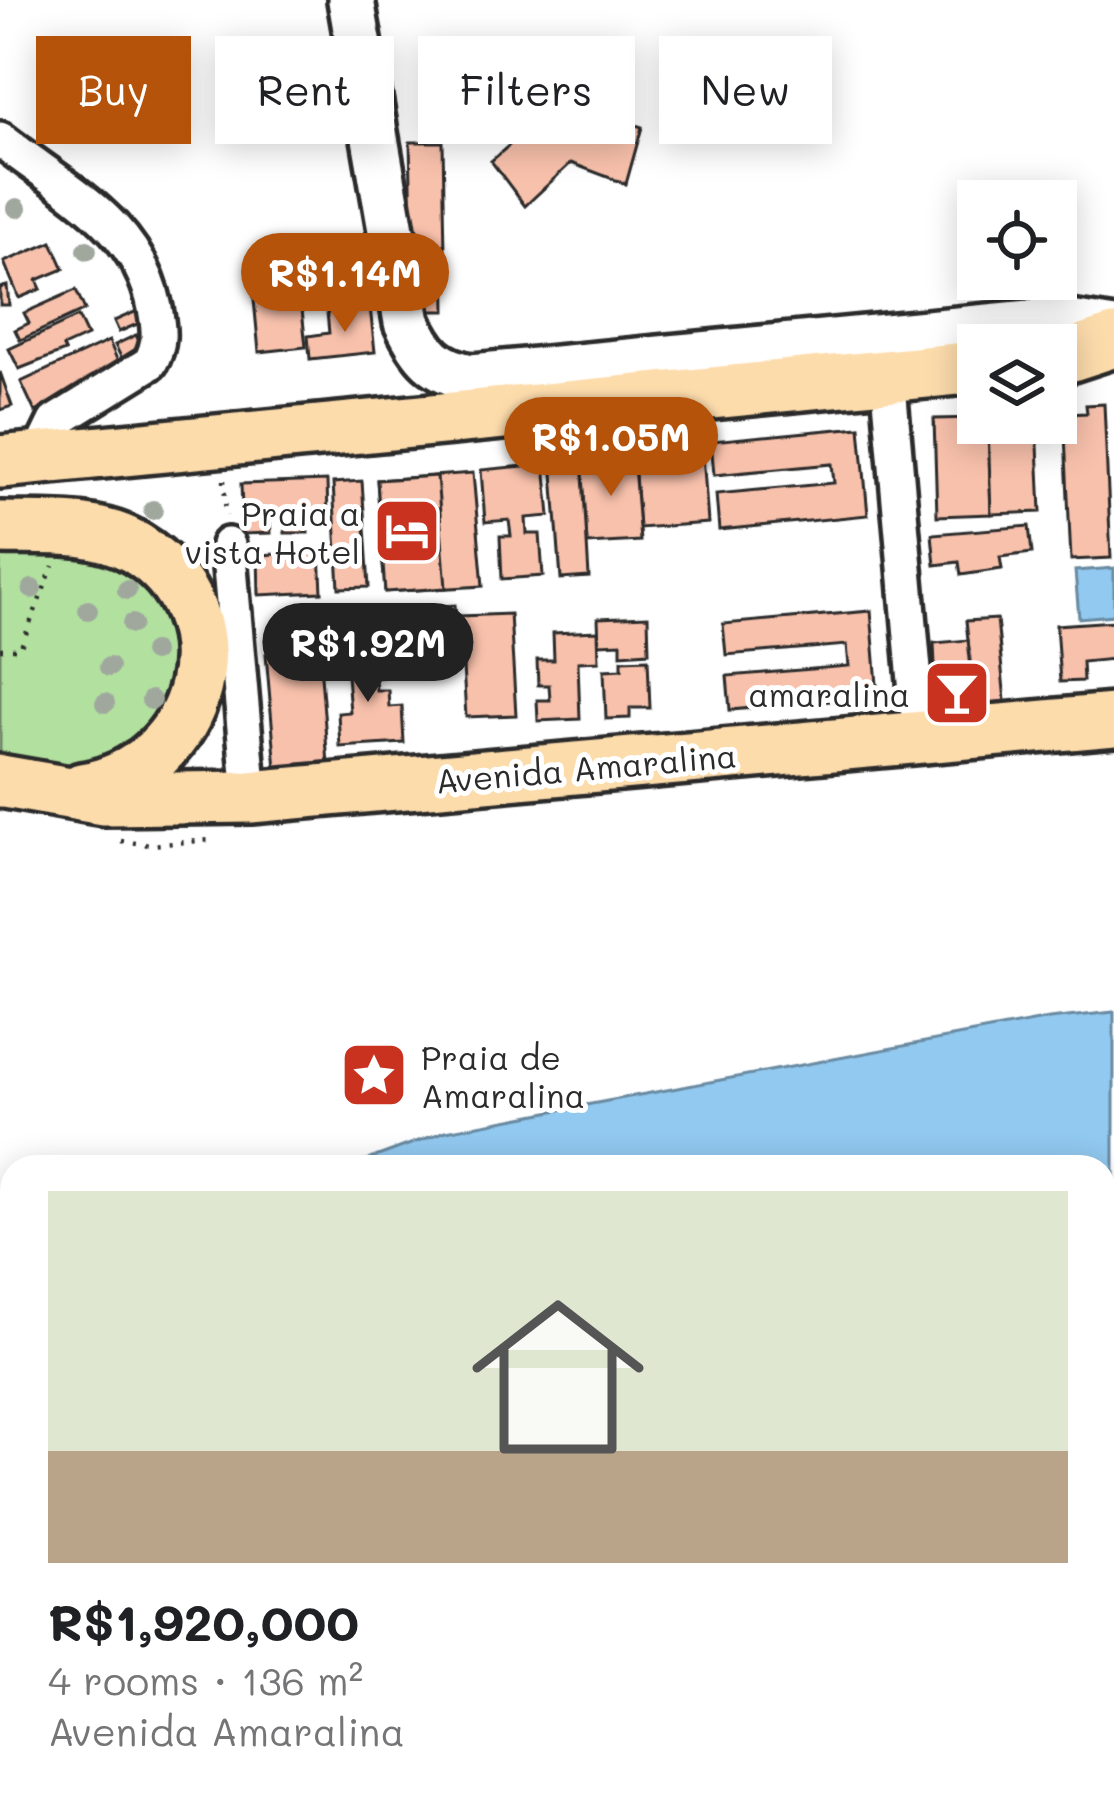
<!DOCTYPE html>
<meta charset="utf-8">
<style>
body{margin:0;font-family:Mali,sans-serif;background:#f6f6f6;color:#202124;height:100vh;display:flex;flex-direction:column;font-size:45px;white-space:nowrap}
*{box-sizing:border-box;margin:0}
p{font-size:39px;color:#757577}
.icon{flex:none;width:66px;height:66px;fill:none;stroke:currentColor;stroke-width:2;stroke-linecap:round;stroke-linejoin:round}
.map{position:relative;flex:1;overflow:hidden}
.drawer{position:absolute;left:0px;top:1155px;width:1116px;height:660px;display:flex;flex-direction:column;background:#fff;border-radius:36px 36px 0 0;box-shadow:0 6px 30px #0003}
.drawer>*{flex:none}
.hud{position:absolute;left:36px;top:36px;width:1044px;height:108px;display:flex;gap:24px}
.buttons{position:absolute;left:957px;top:180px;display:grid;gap:24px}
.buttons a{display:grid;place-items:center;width:120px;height:120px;border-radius:0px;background:#fff;box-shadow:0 6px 30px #0003;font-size:60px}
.price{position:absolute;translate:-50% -102px;padding:0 27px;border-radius:42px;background:#b45309;color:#fff;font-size:39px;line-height:78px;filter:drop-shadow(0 3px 6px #0008)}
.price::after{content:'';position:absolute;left:50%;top:72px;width:36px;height:27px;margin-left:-18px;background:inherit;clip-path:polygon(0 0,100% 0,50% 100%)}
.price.on{background:#222;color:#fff}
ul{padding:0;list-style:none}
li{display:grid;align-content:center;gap:24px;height:636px;padding:0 48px}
li span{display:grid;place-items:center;height:372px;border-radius:0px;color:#555}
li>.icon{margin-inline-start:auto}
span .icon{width:216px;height:216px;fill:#fffc;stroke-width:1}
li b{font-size:51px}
.chip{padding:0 42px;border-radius:0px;background:#fff;box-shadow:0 6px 30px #0003;font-size:42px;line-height:108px}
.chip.on{background:#b45309;color:#fff}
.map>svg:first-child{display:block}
.green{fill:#b1e09f;stroke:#6e8665;stroke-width:3}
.water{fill:#92c9f0;stroke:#698aa1;stroke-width:3}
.building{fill:#f8c1ac;stroke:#2b2b2b;stroke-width:3}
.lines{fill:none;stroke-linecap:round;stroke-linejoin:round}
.street-casing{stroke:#2b2b2b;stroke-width:42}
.secondary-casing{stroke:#2b2b2b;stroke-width:54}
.primary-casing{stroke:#2b2b2b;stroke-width:60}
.path{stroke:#2b2b2b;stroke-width:4.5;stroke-dasharray:3 9;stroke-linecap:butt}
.street{stroke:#fff;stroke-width:33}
.secondary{stroke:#fff;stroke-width:45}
.primary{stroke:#fddcac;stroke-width:51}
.tree{fill:#a0a89e}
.labels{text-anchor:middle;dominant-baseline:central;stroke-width:10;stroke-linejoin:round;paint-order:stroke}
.poi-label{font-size:33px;fill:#2b2b2b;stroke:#fff;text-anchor:end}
.street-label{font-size:33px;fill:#2b2b2b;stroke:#fff}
</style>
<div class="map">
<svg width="1114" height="1815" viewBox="0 0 1114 1815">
<rect width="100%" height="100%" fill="#fff"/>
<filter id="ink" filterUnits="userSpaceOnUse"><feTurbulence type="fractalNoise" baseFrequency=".00833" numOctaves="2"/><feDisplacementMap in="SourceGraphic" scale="24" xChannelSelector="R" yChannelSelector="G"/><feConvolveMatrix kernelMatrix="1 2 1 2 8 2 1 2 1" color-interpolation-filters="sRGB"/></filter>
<g filter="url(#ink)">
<!-- green -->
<path class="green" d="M0,547L80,548L146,577L177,626L169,715L95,770L0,762Z"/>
<!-- water -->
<g class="water">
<path d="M1114,568V615L1079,618L1075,571Z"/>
<path d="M1114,1012V1815H0V1300L12,1294V1803H1104V1167H348L446,1131L1049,1019Z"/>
</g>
<!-- building -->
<g class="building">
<path d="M571,37L586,109L642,127L626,184L571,163L525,206L491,161L537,121L521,50Z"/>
<path d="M410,142H443L446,311H414Z"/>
<path d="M52,242L64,269L37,280L41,289L19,298L4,262Z"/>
<path d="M359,250L360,269L333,271L331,253Z"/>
<path d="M297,263L306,347L259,352L251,268Z"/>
<path d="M369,268L371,291H364V298L323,301L321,272Z"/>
<path d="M7,286L9,305H0V288Z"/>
<path d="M76,290L85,310L20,340L15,330L29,323L24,313Z"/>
<path d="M370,307L375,352L310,359L308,336L329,333L327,312Z"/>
<path d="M137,311L142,322L119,332L114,321Z"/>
<path d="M78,317L87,336L63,347L65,351L19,369L9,349Z"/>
<path d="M136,335L145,353L124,363L115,345Z"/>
<path d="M109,341L122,371L35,412L21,382Z"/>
<path d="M0,372L12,406L0,410Z"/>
<path d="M1104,404L1111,558L1071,560L1064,414L1087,413L1086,405Z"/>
<path d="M978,418V423H988L991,514L937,516L934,419Z"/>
<path d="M1037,423L1041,512L991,514L988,425Z"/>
<path d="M860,427L868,515L719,530L716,494L834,483L832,464L714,475L711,441Z"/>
<path d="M702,441L708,523L639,528L633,447Z"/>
<path d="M633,453L640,541L587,544L582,458Z"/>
<path d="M582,458L589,577L561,579L552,460Z"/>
<path d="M545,464L550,516L526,518L527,534H540L543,576L502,579L500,536H511L509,520L485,522L481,470Z"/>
<path d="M473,473L483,586L385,592L377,480Z"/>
<path d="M437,476L446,588L385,592L377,480Z"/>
<path d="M327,481L328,517L306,518L308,533H285V519H270L271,533L243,534L241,484Z"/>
<path d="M362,481L369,587L339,588L333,483Z"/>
<path d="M1029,526L1032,553L1000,557L1002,569L961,575L959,562L935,565L932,534Z"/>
<path d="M320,552L322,592L259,595L258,555Z"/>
<path d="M455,605L457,635L374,641L373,622L382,621L381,610Z"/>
<path d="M348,609L349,623L373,622L374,641L300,646L298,612Z"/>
<path d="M871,611L878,697L730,710L727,676L849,666L847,645L726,655L723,624Z"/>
<path d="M510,614L516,715L466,717L460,616Z"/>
<path d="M648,616L649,652L621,654V643L599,644L598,618Z"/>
<path d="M997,619L1005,701L975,706L966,621Z"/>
<path d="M1114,621V659L1082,662L1083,681L1060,682L1056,625Z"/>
<path d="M598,631L599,661L578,662L580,719L538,721L537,700H550L549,685H538L537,660H554L553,633Z"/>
<path d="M968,640L975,706L937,710L934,643Z"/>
<path d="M381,649L383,677L375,678L376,690H388L389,707L402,706L404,743L340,747L338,713L350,712L345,651Z"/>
<path d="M319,650L328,764L276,769L266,654Z"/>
<path d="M648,659L650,708H630V718L606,719L604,670L622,669V660Z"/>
</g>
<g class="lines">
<!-- street casing -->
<g class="street-casing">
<g id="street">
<path d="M0,139C63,189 138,222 155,308C159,329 161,344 150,363L55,422L38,457"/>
<path d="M888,375L920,738"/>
<path d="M228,545L250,797"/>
</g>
</g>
<!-- secondary casing -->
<g class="secondary-casing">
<path id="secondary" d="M351,0L407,322C422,354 435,371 472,377L1051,321L1114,331"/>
</g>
<!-- primary casing -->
<g class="primary-casing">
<g id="primary">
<path d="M1056,360L1114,341"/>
<path d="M0,462L978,367"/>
<path d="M0,528C45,529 96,524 136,548C245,615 204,770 82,789"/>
<path d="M0,781L104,799L250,797L1114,720"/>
</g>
</g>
<!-- path -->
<g class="path">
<path d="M224,480L226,516"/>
<path d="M0,649H20L53,566"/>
<path d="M121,841L150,845L211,840"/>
</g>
<!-- street -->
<use href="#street" class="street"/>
<!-- secondary -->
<use href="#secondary" class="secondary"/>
<!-- primary -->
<use href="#primary" class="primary"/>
</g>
<!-- trees -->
<g class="tree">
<circle cx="17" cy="208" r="10"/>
<circle cx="87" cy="250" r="10"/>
<circle cx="153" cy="510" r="10"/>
<circle cx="32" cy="589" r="10"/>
<circle cx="127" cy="590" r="10"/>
<circle cx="88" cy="610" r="10"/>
<circle cx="132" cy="624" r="10"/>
<circle cx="153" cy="652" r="10"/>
<circle cx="109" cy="667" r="10"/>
<circle cx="151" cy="700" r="10"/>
<circle cx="105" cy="703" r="10"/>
</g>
</g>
<!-- icons -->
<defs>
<g id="hotel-square" transform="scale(3.45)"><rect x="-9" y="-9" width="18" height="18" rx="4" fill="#c8321e" stroke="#fff"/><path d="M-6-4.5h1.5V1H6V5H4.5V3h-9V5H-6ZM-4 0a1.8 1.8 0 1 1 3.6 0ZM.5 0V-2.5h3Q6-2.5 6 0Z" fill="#fff"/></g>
<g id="bar-square" transform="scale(3.45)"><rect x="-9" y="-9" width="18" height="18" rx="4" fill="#c8321e" stroke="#fff"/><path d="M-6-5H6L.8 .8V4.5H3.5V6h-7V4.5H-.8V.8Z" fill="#fff"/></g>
<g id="sight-square" transform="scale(3.45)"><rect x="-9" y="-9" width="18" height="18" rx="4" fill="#c8321e" stroke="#fff"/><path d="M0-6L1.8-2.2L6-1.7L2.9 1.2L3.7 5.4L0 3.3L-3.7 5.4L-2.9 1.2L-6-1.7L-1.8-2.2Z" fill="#fff"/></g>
</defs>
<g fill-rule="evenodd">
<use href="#hotel-square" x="407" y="531"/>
<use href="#bar-square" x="957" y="693"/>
<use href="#sight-square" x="374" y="1075"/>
</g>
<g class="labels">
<!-- poi labels -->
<g class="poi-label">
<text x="360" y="512">Praia a<tspan x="360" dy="38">vista Hotel</tspan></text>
<text x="910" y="693">amaralina</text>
<text x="421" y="1056" text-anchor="start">Praia de<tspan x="421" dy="38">Amaralina</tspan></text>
</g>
<!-- street labels -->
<g class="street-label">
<text transform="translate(586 767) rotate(-5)">Avenida Amaralina</text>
</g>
</g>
</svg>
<div class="buttons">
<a><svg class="icon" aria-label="locate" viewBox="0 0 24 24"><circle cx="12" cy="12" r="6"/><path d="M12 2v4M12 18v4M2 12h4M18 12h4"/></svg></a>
<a><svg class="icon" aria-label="layers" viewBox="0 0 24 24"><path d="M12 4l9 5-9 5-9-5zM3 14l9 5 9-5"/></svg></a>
</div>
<b class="price" style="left:345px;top:335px">R$1.14M</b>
<b class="price" style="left:611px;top:499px">R$1.05M</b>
<b class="price on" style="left:368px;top:705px">R$1.92M</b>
<div class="hud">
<a class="chip on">Buy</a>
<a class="chip">Rent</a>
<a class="chip">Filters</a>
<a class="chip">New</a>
</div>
<section class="drawer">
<ul>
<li><span style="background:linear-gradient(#dfe7d0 70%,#b9a48a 0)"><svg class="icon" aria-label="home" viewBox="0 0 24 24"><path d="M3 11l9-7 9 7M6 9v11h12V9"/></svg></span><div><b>R$1,920,000</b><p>4 rooms · 136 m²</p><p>Avenida Amaralina</p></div></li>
</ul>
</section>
</div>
